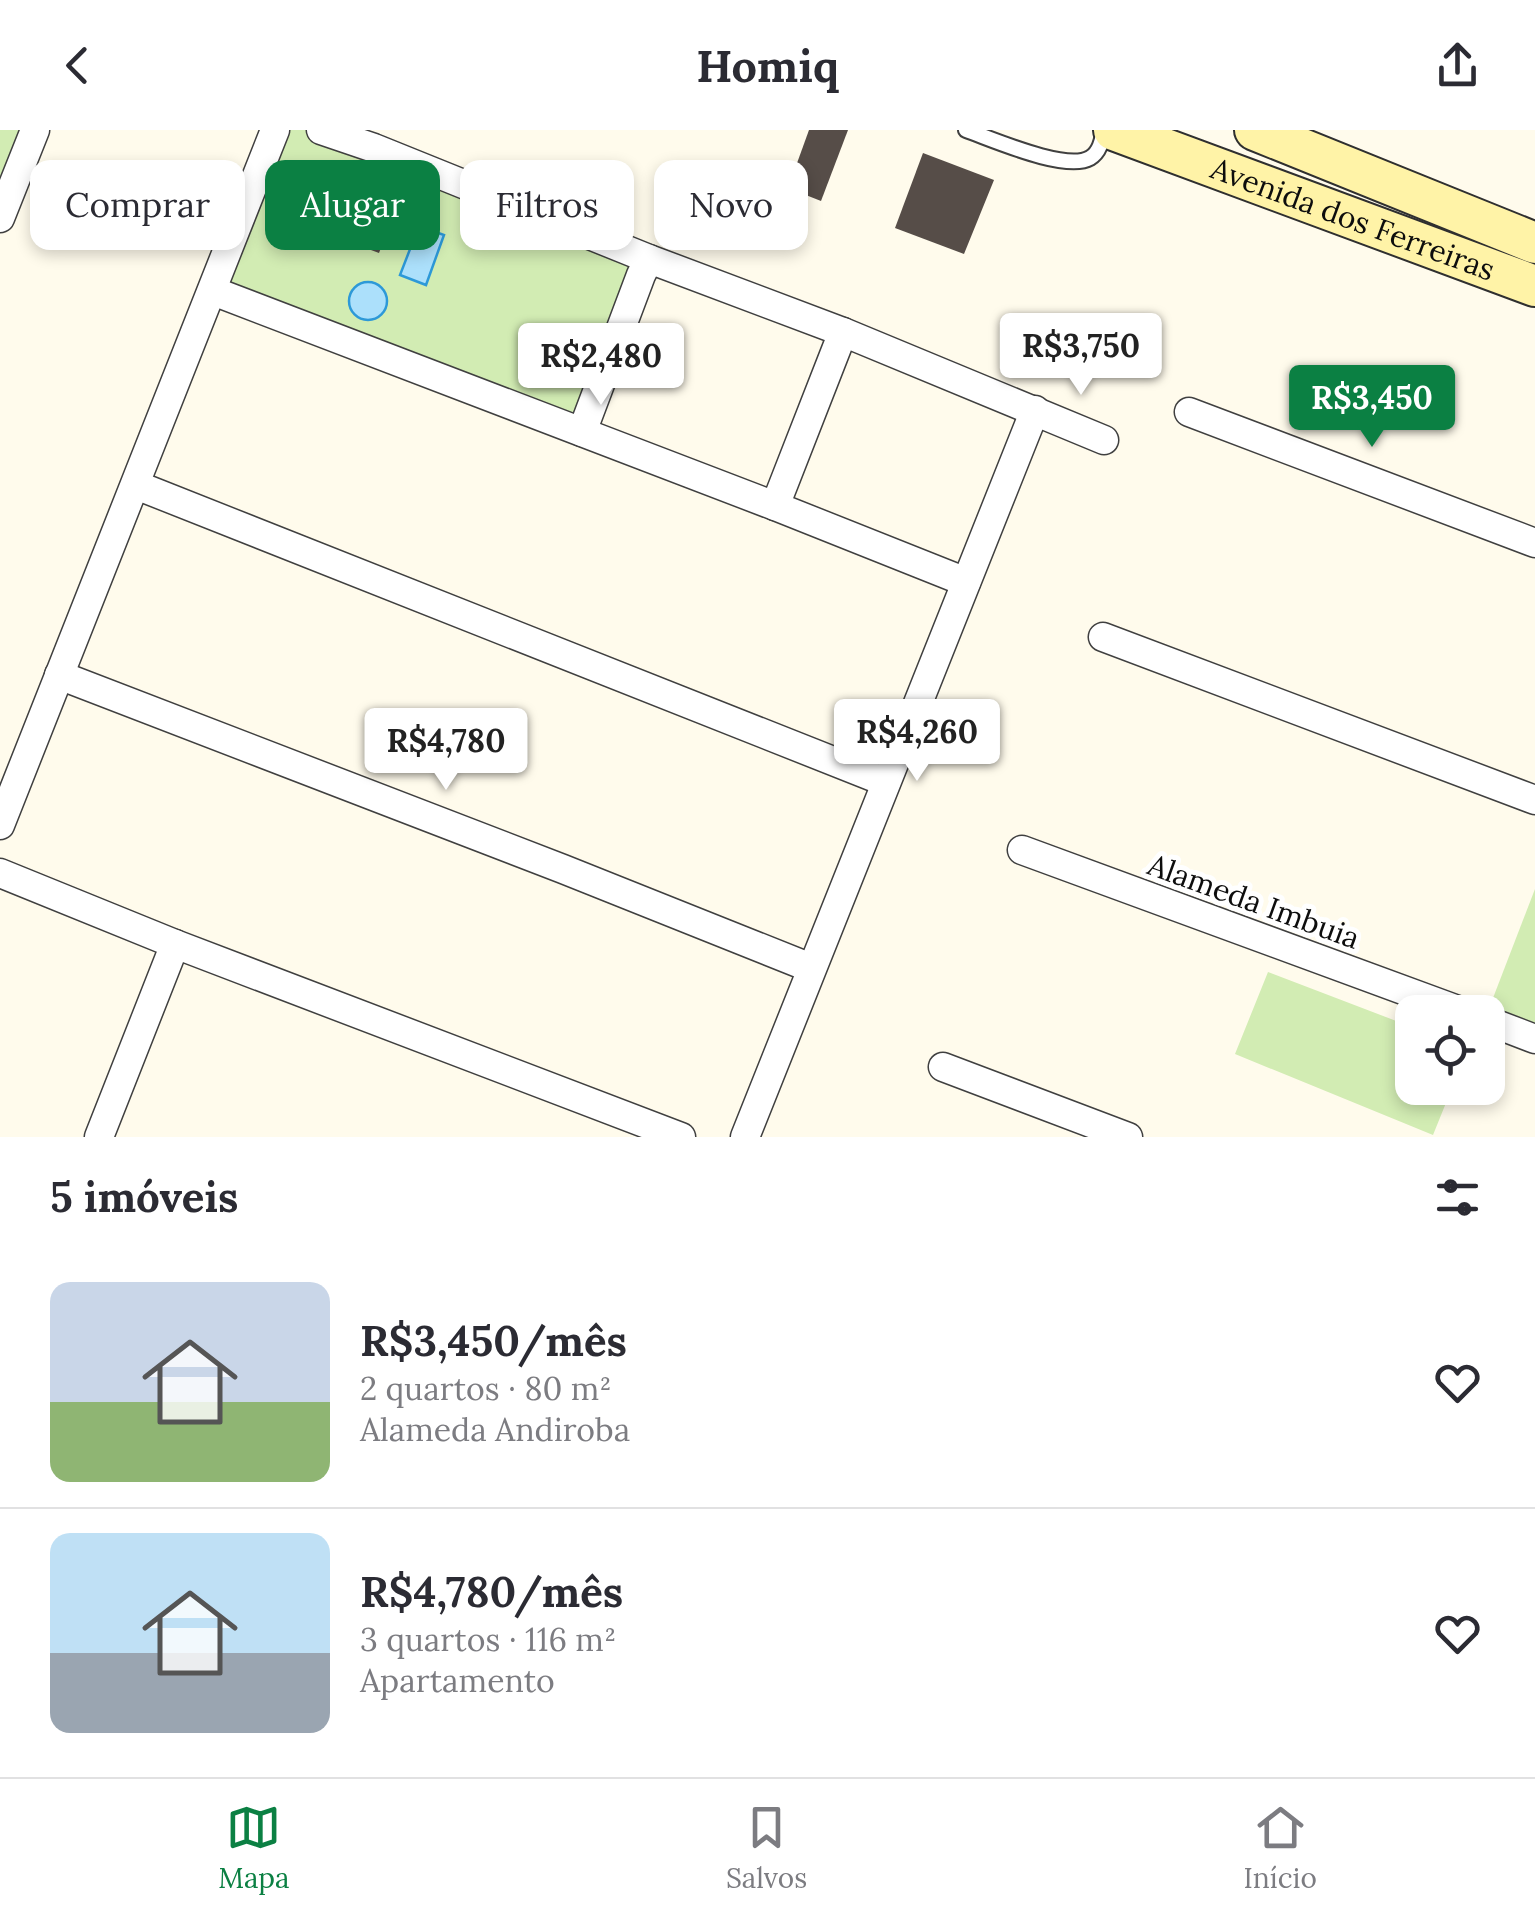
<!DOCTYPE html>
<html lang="pt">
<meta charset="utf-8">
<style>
body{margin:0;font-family:Lora,serif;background:#f7f7f7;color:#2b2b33;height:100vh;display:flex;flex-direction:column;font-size:38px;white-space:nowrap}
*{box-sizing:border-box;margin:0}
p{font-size:32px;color:#7c7c81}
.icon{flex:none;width:55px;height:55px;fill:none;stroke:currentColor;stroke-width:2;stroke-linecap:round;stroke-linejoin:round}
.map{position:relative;height:1007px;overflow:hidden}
.side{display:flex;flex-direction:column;background:#fff;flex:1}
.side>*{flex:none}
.guide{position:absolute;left:30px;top:30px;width:1000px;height:90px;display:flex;gap:20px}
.buttons{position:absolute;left:1395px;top:865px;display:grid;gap:20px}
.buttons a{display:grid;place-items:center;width:110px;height:110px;border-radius:20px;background:#fff;box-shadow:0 5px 15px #0003;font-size:50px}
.price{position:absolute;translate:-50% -85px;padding:0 22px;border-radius:10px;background:#fff;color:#222;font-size:32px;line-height:65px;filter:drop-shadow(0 2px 5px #0008)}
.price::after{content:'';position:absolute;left:50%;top:60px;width:30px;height:22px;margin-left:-15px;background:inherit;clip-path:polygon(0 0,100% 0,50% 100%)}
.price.current{background:#0b8043;color:#fff}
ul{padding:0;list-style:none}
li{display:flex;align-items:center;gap:30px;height:250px;padding:0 50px}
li+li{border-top:2px solid #e1e1e2}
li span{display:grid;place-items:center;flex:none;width:280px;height:200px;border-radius:20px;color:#555}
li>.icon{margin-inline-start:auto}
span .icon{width:120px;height:120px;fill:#fffc;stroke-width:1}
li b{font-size:42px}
h2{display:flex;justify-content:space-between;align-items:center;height:120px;padding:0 50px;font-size:42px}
.chip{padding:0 35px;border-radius:20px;background:#fff;box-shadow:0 5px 15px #0003;font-size:35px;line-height:90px}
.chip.current{background:#0b8043;color:#fff}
header{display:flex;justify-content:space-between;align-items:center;height:130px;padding:0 50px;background:#fff;font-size:45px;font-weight:700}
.dock{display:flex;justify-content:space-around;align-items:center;height:140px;border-top:2px solid #e1e1e2;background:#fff;font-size:28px;color:#7c7c81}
.dock a{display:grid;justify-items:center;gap:5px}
.dock .current{color:#0b8043}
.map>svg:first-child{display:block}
.green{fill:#d2ecb3}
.water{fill:#ace0fb;stroke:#2d99d8;stroke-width:2.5}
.building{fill:#564d48}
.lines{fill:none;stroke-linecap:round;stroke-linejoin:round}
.lane-casing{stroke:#404040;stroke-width:18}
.street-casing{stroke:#404040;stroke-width:31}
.secondary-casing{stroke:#2f2f2f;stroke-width:44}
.lane{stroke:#fff;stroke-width:14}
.street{stroke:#fff;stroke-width:28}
.secondary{stroke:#fff3a7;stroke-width:40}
.labels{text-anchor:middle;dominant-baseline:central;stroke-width:10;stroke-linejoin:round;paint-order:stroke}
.street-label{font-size:30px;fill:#0d0d0d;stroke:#fff}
</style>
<header><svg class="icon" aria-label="back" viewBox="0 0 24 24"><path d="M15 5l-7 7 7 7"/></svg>Homiq<svg class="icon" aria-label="share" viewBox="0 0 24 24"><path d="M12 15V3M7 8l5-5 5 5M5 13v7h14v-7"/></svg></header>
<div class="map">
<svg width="1535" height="1007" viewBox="0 0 1535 1007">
<rect width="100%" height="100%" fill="#fffbec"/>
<!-- green -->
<g class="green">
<path d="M0,0H35L0,88Z"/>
<path d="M275,0H321L649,129L582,302L213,161Z"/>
<path d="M1535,759V899L1488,881Z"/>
<path d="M1268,842L1412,897V958H1452L1433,1005L1235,924Z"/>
</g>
<!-- water -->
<g class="water">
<path d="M419,96L444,105L426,155L400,145Z"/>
<circle cx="368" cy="171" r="19"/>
</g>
<!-- building -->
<g class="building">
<path d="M809,0H848L821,71L788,58Z"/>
<path d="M923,23L994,50L964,124L895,98Z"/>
<path d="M322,41L382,63L370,95L387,102L379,123L290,90L300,65L312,69Z"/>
</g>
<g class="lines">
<!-- lane casing -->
<g class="lane-casing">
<path id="lane" d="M966,0C992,9 1066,42 1090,28C1100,22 1102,10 1104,0"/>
</g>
<!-- street casing -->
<g class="street-casing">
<g id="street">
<path d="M321,0L374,18L649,129L843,202L1104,310"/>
<path d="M0,88L35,0"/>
<path d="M213,161L775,376L966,452"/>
<path d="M1189,282L1535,413"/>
<path d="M582,302L641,145L649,129"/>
<path d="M136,355L886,652"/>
<path d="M775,376L843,202"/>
<path d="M1103,507L1535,670"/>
<path d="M59,545L563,739L811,838"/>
<path d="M0,695C90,463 185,232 275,0"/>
<path d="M1022,720L1463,882"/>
<path d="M0,743L175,814L681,1007"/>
<path d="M1488,891L1535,909"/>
<path d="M943,937L1128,1007"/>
<path d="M99,1007L175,814"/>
<path d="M745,1007L1035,280"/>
</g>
</g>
<!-- secondary casing -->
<g class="secondary-casing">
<g id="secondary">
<path id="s1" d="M1114,0L1535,156"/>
<path d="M1255,0L1535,113"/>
</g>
</g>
<!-- lane -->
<use href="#lane" class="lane"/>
<!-- street -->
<use href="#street" class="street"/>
<!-- secondary -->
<use href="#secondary" class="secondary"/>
</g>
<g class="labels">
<!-- street labels -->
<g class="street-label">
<text stroke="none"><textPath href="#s1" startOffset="255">Avenida dos Ferreiras</textPath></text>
<text transform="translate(1254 771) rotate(20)">Alameda Imbuia</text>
</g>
</g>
</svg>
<div class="buttons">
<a><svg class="icon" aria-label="locate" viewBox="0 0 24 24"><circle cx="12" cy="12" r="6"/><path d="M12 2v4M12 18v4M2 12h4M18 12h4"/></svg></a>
</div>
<b class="price" style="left:1081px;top:268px">R$3,750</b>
<b class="price" style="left:601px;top:278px">R$2,480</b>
<b class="price current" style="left:1372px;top:320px">R$3,450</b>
<b class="price" style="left:917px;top:654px">R$4,260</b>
<b class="price" style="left:446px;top:663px">R$4,780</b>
<div class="guide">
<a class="chip">Comprar</a>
<a class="chip current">Alugar</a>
<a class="chip">Filtros</a>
<a class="chip">Novo</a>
</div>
</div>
<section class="side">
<h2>5 imóveis<svg class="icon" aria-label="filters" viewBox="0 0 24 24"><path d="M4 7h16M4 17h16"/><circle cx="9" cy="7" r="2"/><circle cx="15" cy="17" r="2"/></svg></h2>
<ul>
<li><span style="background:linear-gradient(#c9d6e8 60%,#8fb573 0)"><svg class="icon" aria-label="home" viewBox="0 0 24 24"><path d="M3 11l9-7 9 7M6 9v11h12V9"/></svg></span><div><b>R$3,450/mês</b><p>2 quartos · 80 m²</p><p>Alameda Andiroba</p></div><svg class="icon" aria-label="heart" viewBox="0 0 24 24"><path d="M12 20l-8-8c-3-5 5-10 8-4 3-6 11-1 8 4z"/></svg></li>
<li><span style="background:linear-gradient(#bfe0f5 60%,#9aa5b1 0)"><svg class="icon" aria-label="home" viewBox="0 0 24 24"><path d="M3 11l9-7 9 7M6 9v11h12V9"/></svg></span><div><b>R$4,780/mês</b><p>3 quartos · 116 m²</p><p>Apartamento</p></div><svg class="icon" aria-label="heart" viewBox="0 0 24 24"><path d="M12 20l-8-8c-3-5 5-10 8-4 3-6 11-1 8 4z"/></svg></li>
</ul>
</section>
<nav class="dock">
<a class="current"><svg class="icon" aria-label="map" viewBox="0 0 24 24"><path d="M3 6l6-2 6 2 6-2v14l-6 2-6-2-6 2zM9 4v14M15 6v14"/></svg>Mapa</a>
<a><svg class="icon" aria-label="saved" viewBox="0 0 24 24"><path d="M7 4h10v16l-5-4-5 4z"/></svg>Salvos</a>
<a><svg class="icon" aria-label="home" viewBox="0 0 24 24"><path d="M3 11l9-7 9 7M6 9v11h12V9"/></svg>Início</a>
</nav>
